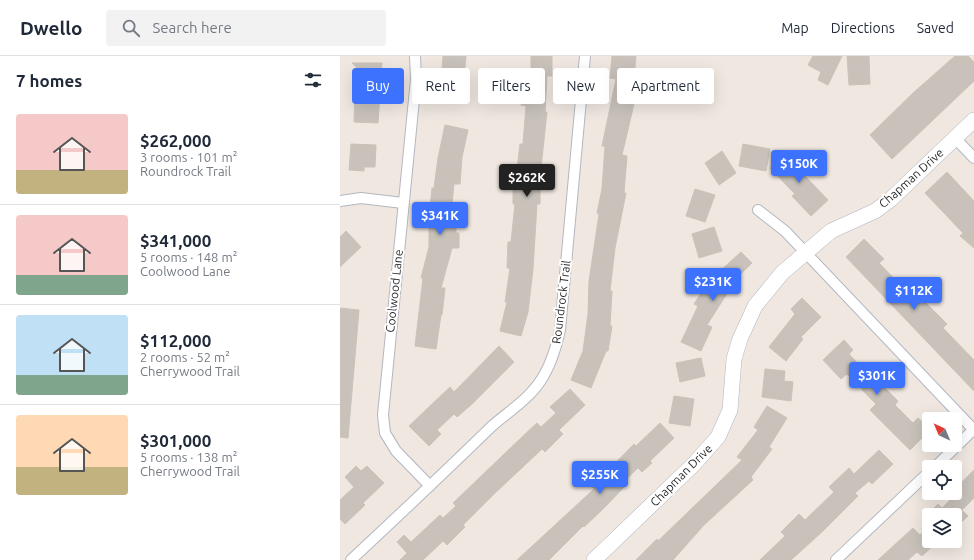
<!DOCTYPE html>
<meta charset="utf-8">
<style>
body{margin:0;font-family:Ubuntu,sans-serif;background:#f2f2f3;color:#1f2937;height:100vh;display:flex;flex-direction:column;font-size:15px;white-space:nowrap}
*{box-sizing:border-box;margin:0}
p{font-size:13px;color:#747a83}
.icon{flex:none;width:22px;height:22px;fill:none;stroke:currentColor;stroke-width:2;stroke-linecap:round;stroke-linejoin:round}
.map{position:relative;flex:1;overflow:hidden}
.drawer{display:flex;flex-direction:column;background:#fff;width:340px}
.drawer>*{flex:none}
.top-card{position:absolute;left:12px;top:12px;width:380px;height:36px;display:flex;gap:8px}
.needle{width:26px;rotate:316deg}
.fabs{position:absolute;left:582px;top:356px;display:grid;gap:8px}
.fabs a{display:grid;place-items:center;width:40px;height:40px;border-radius:4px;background:#fff;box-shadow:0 4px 16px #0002;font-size:20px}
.price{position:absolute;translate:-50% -34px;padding:0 9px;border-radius:4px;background:#3d72ff;color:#fff;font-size:13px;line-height:26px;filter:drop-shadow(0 1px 2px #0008)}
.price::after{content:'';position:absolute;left:50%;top:24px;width:12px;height:9px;margin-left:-6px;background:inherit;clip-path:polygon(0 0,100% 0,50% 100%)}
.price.on{background:#222;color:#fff}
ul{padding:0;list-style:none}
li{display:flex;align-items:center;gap:12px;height:100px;padding:0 16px}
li+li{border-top:1px solid #e0e1e3}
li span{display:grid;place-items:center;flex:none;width:112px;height:80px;border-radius:4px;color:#555}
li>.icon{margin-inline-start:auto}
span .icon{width:48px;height:48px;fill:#fffc;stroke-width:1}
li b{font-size:17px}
h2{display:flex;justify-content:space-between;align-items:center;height:48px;padding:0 16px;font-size:17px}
.chip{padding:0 14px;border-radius:4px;background:#fff;box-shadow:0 4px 16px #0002;font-size:14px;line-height:36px}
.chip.on{background:#3d72ff;color:#fff}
header{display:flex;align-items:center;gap:24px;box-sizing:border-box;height:56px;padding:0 20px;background:#fff;border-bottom:1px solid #e0e1e3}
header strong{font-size:19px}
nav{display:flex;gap:22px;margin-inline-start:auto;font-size:14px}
.search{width:280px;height:36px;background:#f2f2f3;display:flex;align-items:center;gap:10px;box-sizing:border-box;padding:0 14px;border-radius:4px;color:#747a83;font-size:15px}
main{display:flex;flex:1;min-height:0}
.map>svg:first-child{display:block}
.building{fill:#c8c2bb;stroke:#cbc3b9}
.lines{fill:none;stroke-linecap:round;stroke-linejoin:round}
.street-casing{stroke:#b3b7c1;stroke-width:12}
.secondary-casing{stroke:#b3b7c1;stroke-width:16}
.street{stroke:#fff;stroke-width:10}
.secondary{stroke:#fff;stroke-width:15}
.labels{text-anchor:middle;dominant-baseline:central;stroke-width:4;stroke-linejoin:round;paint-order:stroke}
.street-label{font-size:12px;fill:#2d2d2d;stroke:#fff}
</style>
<header>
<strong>Dwello</strong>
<div class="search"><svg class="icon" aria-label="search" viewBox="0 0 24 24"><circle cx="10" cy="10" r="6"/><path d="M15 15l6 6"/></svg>Search here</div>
<nav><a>Map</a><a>Directions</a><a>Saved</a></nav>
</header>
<main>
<section class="drawer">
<h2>7 homes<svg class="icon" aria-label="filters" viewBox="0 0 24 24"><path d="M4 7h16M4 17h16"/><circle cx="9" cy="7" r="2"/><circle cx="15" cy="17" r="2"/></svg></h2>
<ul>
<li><span style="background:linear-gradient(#f6c9c9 70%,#c2b280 0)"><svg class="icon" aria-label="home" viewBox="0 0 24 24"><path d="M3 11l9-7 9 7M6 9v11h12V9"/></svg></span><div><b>$262,000</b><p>3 rooms · 101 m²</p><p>Roundrock Trail</p></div></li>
<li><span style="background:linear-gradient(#f6c9c9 75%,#7fa58c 0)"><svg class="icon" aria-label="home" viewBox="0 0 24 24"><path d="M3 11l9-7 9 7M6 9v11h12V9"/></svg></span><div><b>$341,000</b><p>5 rooms · 148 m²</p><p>Coolwood Lane</p></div></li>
<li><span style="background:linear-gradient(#bfe0f5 75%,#7fa58c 0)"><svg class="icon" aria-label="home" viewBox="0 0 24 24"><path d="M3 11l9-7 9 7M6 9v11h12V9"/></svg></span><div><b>$112,000</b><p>2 rooms · 52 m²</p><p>Cherrywood Trail</p></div></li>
<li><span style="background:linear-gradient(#ffd9b3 65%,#c2b280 0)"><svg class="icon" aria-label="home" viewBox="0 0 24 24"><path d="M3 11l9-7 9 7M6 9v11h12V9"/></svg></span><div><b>$301,000</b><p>5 rooms · 138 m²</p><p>Cherrywood Trail</p></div></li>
</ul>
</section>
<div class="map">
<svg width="634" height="504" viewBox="0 0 634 504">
<rect width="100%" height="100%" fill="#efe7e0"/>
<!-- building -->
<g class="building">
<path d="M103,0H126L122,45L100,43Z"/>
<path d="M191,0H212V20H207L205,56H207L200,121V148H197L193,213L188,256L181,280L160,275L167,246H165L170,212H167L168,186H171L175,148H173V122H176L180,88H183L186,50L181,49L183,24L191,25Z"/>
<path d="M272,0H296L293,35H297L282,99L287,100L284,137H286L275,192L270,235H272L270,270H272L268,295H266L251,332L231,324L243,295L248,258L249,225L259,158L257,157L262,133L265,90H262L276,23L270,22Z"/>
<path d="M473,0H502L488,29L478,24L481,16L468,9Z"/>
<path d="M507,0H529L530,28L509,29Z"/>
<path d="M615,0H628L634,6V25L552,103L530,79L573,37Z"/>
<path d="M12,7H42L38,67L14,66L15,41H18L19,14Z"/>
<path d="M105,69L128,74L122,101L120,128H114L110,167H116V177H119V192H112L101,232H105L102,259H101L96,293L75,290L83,222H81L89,191V163L92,132H94L98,102Z"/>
<path d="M11,88L36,89L35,111H24V115L9,114Z"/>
<path d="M403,88L430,93L426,115L399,110Z"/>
<path d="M382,95L396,117L379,129L365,107Z"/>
<path d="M446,97L466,117L464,119L488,144L471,160L452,140L455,138L430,112Z"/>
<path d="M607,116L634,145V192L620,180L623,177L585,137Z"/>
<path d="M355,133L375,139L365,166L346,160Z"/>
<path d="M374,171L382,195L359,202L352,178Z"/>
<path d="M6,175L21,191L0,211V181Z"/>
<path d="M524,183L544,203L539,207L570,239L574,235L607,268L603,272L634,304V335L506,201Z"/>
<path d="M401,196L412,207L384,234L388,236L367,269L372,271L361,295L341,286L358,250L354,248L369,225Z"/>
<path d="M462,242L481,261L461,281L463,283L446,305L429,291L455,258L451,253Z"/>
<path d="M0,252L19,254L8,382L0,381Z"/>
<path d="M504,284L513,294L509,298L522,312L526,308L546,328L544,331L558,345L555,349L573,367L578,362L589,372V375L570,394L530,354L536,348L507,318L501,323L483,304Z"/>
<path d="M159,290L174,306L132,348L117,361L114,358L97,374L101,378L89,390L69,370L110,331L114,336Z"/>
<path d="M361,302L365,320L340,326L336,307Z"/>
<path d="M425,313L445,315L444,325L453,326L451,345L422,341Z"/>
<path d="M230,333L245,349L219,374L223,378L205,396L202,393L153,439L123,469L125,471L107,489L103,485L83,504H60L67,497L57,486L64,479L71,486L100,459L103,462L116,450L113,447L183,380L197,367L201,371L216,357L210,351Z"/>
<path d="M334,340L354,343L350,370L329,367Z"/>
<path d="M427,350L447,362L429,391L432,393L411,421L413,424L364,469L333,504H296L317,483L318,485L402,404L397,401L418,374L414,371Z"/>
<path d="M320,367L334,382L310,405L312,407L302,416L298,412L284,425L287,428L264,452L244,471L243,470L209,504H177L254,433L252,431L294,388L296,390Z"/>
<path d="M539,394L553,408L532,428L529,425L515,437L518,440L483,475L451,504H420L445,480L441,476L459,458L465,464L494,436L489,431L509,412L514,418Z"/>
<path d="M16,410L21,415L27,410L44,427L23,447L25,449L5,468L0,463V444L14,431L5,421Z"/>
<path d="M634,414V442L622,454L628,460L615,472V459H587L598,448L602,452L619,435L616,432Z"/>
<path d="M589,470V485H598L582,500L577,496L568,504H538L573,472L580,479Z"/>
</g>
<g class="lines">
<!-- street casing -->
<g class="street-casing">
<g id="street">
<path d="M75,0L76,23L43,359L45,377L56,395L90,430"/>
<path d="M615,82L634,102"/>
<path d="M0,145L21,142L63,147"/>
<path d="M418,154L445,175L634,374"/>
<path d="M595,411L634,373"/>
<path d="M11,504C58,460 106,415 152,370C168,356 189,343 201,324C211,309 216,292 220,274L245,0"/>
<path d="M496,504L589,416"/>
</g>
</g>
<!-- secondary casing -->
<g class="secondary-casing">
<path id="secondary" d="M254,504L354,408L378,381L390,354L394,303L400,283L415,250L442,217L491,175L535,155L550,144L634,64"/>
</g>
<!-- street -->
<use href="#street" class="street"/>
<!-- secondary -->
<use href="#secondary" class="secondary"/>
</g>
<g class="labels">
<!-- street labels -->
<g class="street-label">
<text transform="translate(571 122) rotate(-42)">Chapman Drive</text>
<text transform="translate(54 235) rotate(-84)">Coolwood Lane</text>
<text transform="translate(221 246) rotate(-83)">Roundrock Trail</text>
<text transform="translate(341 419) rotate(-45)">Chapman Drive</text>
</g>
</g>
</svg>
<div class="fabs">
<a><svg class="needle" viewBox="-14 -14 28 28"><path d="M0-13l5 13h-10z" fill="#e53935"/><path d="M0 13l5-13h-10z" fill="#747a83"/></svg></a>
<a><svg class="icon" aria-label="locate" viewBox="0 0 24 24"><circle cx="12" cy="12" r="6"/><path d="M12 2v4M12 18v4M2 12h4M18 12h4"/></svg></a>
<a><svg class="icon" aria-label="layers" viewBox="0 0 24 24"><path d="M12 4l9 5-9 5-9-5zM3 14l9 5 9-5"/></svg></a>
</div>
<b class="price" style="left:459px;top:128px">$150K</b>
<b class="price on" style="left:187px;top:142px">$262K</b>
<b class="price" style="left:100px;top:180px">$341K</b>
<b class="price" style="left:373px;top:246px">$231K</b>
<b class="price" style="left:574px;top:255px">$112K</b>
<b class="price" style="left:537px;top:340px">$301K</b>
<b class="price" style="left:260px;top:439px">$255K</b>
<div class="top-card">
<a class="chip on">Buy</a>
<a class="chip">Rent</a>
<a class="chip">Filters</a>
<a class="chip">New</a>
<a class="chip">Apartment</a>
</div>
</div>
</main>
